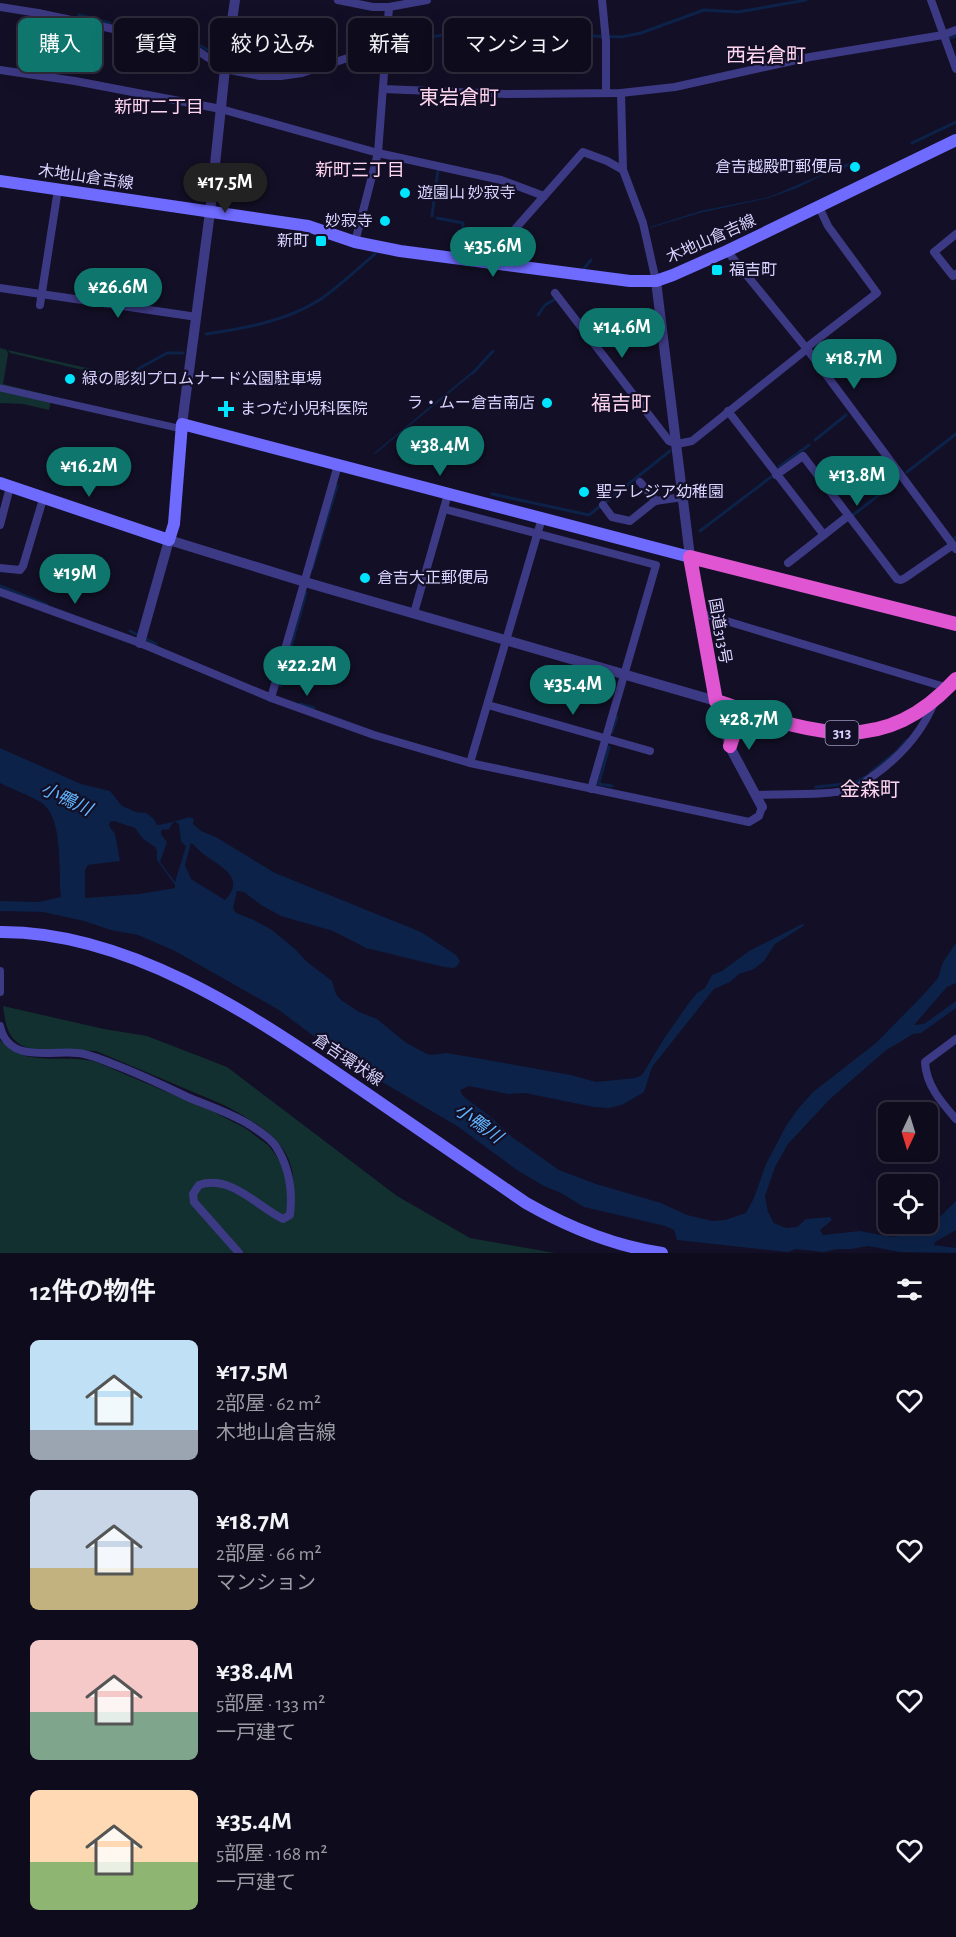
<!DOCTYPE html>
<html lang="ja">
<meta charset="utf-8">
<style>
body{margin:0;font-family:"Alegreya Sans","Noto Sans JP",sans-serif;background:#1c1929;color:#f1f3f6;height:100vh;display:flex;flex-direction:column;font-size:22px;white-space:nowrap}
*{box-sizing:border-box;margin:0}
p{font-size:20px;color:#9b9ba3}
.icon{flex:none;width:33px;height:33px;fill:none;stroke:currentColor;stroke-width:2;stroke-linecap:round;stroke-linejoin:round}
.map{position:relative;height:1253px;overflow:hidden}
.panel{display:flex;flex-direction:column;background:#0e0b1c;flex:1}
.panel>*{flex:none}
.banner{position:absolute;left:18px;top:18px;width:600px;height:54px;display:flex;gap:12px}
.needle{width:39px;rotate:184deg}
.fabs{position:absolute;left:878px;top:1102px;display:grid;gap:12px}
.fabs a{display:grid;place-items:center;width:60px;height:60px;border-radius:9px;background:#0e0b1c;box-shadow:0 6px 24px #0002,0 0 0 2px #2e2b3b;font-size:30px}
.price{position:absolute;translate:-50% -51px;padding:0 14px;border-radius:21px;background:#0f766e;color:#fff;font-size:20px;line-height:39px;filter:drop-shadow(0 2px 3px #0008)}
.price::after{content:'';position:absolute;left:50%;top:36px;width:18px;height:14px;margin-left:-9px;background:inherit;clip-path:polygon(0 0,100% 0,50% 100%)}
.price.on{background:#222;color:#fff}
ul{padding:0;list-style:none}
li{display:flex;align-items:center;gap:18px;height:150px;padding:0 30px}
li span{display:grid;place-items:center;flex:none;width:168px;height:120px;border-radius:9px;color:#555}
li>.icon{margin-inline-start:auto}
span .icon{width:72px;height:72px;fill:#fffc;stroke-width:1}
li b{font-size:26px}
h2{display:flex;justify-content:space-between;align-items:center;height:72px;padding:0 30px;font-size:26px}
.chip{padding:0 21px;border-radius:9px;background:#0e0b1c;box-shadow:0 6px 24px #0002,0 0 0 2px #2e2b3b;font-size:21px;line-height:54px}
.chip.on{background:#0f766e;color:#fff}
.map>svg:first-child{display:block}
.green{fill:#12302f}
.water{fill:#0c2248;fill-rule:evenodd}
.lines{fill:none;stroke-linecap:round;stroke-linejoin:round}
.stream{stroke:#0c2248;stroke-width:3}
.pedestrian{stroke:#3d3a85;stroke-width:7}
.minor{stroke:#3d3a85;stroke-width:8}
.tertiary{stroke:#3d3a85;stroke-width:10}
.secondary{stroke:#6f6bff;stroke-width:12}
.trunk{stroke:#e055d1;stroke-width:14}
.poi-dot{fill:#00e5ff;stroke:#130f26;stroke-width:2}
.labels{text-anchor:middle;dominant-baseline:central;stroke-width:4.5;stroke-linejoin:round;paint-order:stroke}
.shield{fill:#130f26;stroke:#9e99be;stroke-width:1.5}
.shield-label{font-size:15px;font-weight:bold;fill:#d9d4ff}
.poi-label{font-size:16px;fill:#d9d4ff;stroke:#130f26;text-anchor:start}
.street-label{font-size:16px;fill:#d9d4ff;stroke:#130f26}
.neighbourhood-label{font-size:18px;fill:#ffd6f0;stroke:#130f26}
.water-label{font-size:18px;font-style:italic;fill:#62b6ff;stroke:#130f26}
.quarter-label{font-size:20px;fill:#ffd6f0;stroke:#130f26}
</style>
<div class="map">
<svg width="956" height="1253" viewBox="0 0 956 1253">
<rect width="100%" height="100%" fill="#130f26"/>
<!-- green -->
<g class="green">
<path d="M0,348L7,350L8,354L3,384L52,396L49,410L23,404L0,403Z"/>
<path d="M8,350L122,376L83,370L10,353Z"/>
<path d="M3,1006L104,1029L147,1036L227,1067L397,1196L470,1238L555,1253H0V1040C25,1069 64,1053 96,1062L212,1111L245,1128L268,1145L275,1154L289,1177L292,1195C292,1189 294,1182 293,1176C289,1139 253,1121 224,1105L96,1051L31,1049C8,1042 6,1028 3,1006Z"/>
</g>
<!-- water -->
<g class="water">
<path d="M835,169L797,188L769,198L700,213L650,228V227L700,211L769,197Z"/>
<path d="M474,370L475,372L375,454L374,453Z"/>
<path d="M0,748L81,784L110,791L122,806L136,812L146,813L154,819L157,825C163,825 184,819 189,817L194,819L193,824L201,831L216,837L275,873L421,932L456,955L460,961L458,965L454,968L444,967L366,948L333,931L281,916L261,905L244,892L237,891L233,908L236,913L254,920L272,930L295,949L306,961L332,981L336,994L341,1000L359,1012L377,1019L405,1042L427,1054L431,1055L446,1053L476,1058L571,1075L596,1082L635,1078L642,1075L665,1037L689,1003L697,993L705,988L712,975L722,971L749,951L802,924L805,925L775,944L764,961L754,969L739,974L730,982L714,989L652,1067L644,1092L622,1105L609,1108L594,1107L525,1093L508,1094L469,1086L460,1090L463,1096L492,1118L512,1137L559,1170L596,1184L661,1203L687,1215L712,1221L725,1220L746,1213L754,1198L766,1164L786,1126L798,1109L813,1092L876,1043L925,993L938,978L943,962L956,943V983L947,987L914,1025L924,1024L956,1001V1008L921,1033L913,1034L885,1051L830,1099L788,1144L775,1167L765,1196L768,1212L774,1223L786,1228L797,1227L806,1219L830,1217L832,1220L820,1230L823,1235L860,1231L891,1237L922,1234L956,1201V1230L935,1242L934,1245L956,1248V1253L900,1252L868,1246L851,1249H837L824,1252L796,1249L788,1252L677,1240L674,1230L665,1226L584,1207L561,1193L544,1186L517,1170L457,1126L348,1062L279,1010L175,951L138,935L111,930L84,921L43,912L0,911V901L39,902L61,897C58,873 64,819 42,803C30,795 13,790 0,783ZM114,821L135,828L143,839L155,847L157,851V860L175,885V888L139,894L85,898V870L88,865L120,861L115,834L109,826L110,822ZM174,821L179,824L181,842L186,846L175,882L160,862L167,842L161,834V830L169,829ZM191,843C196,846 200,852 206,856C222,867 246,879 225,900L191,879L185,865Z"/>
</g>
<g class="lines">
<!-- stream -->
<g class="stream">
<path d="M79,15L110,23"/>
<path d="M128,27L191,40L223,59"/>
<path d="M950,38L956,36"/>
<path d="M370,47L382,43L468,32L621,37L641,33L704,10L738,12L806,0"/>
<path d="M912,143L956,122"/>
<path d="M833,171L857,161"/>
<path d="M432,216L438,170"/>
<path d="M437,218L463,223L462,239L480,252"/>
<path d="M582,271L591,260"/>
<path d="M538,315L545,305L557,298"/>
<path d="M206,334C246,328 287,321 321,299C340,286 357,269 375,254"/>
<path d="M473,373L493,351"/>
<path d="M122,375H127L167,353H183"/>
<path d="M815,440L846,415"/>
<path d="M779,467L809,445"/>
<path d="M907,472L956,434"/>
<path d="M492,494L589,515L599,507"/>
<path d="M606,502L670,451"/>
<path d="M853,515L897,481"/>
<path d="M700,531L771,477"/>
<path d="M955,538L956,537"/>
<path d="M312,569L337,486"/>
<path d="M0,586L47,605"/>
<path d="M130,631L156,644"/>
<path d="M280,686L306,593"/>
<path d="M300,704L314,708"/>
<path d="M612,732L617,717"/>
<path d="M870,773L895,753L907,740"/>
<path d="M599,782L609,747"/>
<path d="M598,784L612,786"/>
<path d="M816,787L855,783L865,777"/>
</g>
<!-- pedestrian -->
<path class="pedestrian" d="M0,388L182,429"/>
<!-- minor -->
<g class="minor">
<path d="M338,0L373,7H389L427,0"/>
<path d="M602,0L606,41V92"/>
<path d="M931,0L956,69"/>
<path d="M0,7L38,13L189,45L225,69L260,76H281L302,73L369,51L386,48"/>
<path d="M0,70L75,81L221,109L378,153L501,180L544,196"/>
<path d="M29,74L38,13"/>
<path d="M383,89L507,94L621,93L675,87L810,57L943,35L956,30"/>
<path d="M621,93L623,170L643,223L656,281"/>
<path d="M956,234L934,252L953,276L956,274"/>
<path d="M355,242L378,153L389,7"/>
<path d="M727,251L807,349L956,549"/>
<path d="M486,262L583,152L607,161L623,170"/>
<path d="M0,288L197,317"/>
<path d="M555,293L669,441L677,444L692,441L807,349"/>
<path d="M40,305L58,189"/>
<path d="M806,348L877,293L828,226L819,207"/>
<path d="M728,411L824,535"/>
<path d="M776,475L803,456L897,579L901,580L905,578L953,545"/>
<path d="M640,482L656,501"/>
<path d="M603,505L612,517L630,521L655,501L683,497"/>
<path d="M444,509L656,565L591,789"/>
<path d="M0,525L10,487"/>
<path d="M788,563L848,516"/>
<path d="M0,568L20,570L23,566L43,499"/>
<path d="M0,592L140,643L274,699L374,735L470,763L749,822L759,816L762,807"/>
<path d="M414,613L448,494"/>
<path d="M700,613L948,688"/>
<path d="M271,698L338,465"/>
<path d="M488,705L650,751"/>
<path d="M470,763L542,518"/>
<path d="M757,795C780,794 839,796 858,787C863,784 868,779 873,776C900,757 921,734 934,703"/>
<path d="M0,971V992"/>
<path d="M0,1026C8,1064 51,1050 78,1053C90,1054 102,1060 113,1064C140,1074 166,1087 192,1099C212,1107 232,1114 250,1125C259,1131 268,1136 275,1145C289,1166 293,1190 290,1215L283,1219C257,1206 230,1174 199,1185L193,1194L194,1202L239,1253"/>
<path d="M956,1039L925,1062C926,1085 941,1102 956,1119"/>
</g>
<!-- tertiary -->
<g class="tertiary">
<path d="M656,281L690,557"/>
<path d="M182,424L210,212L225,69L235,0"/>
<path d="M140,643L169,540L305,582L716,701L731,749L762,807"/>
</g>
<!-- secondary -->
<g class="secondary">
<path d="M0,181L308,226L355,242L400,251L630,281H656L673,275L727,251L956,140"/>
<path d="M0,483L169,540L174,524L182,424L690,557"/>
<path d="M0,932C126,931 250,1013 350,1082C409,1122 467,1163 526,1203C568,1227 614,1246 662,1253"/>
</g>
<!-- trunk -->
<g class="trunk">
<path d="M956,624L690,557L716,701C808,731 880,762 956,679"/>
<path d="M730,746C737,723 739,721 762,717"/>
</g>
</g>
<!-- markers -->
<g class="poi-dot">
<circle cx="855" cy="167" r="6"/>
<circle cx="405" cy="193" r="6"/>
<circle cx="385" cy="221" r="6"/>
<rect x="315" y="235" width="12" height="12" rx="3"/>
<rect x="711" y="264" width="12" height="12" rx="3"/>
<circle cx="70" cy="379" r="6"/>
<circle cx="547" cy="403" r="6"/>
<path d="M223 400h6v6h6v6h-6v6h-6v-6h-6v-6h6z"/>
<circle cx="584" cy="492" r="6"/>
<circle cx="365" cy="578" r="6"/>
</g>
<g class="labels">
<!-- shield labels -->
<rect class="shield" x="825.5" y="721" width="33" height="24" rx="4.5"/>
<g class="shield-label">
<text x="842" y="733">313</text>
</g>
<!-- poi labels -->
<g class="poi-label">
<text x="843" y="167" text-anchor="end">倉吉越殿町郵便局</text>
<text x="417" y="193">遊園山 妙寂寺</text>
<text x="373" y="221" text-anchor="end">妙寂寺</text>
<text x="309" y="241" text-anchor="end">新町</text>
<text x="729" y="270">福吉町</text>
<text x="82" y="379">緑の彫刻プロムナード公園駐車場</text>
<text x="535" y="403" text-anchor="end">ラ・ムー倉吉南店</text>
<text x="240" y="409">まつだ小児科医院</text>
<text x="596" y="492">聖テレジア幼稚園</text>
<text x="377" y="578">倉吉大正郵便局</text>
</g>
<!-- street labels -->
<g class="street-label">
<text transform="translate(86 177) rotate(8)">木地山倉吉線</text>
<text transform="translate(711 239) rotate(-24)">木地山倉吉線</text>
<text transform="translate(720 631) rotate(80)">国道313号</text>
<text transform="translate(348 1060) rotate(34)">倉吉環状線</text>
</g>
<!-- neighbourhood labels -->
<g class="neighbourhood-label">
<text x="159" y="108">新町二丁目</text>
<text x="360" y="171">新町三丁目</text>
</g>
<!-- water labels -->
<g class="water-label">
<text transform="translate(66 800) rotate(25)">小鴨川</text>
<text transform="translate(478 1124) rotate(36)">小鴨川</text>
</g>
<!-- quarter labels -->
<g class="quarter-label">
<text x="766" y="56">西岩倉町</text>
<text x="459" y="98">東岩倉町</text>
<text x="621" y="404">福吉町</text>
<text x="870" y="790">金森町</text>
</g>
</g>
</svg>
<div class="fabs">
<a><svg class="needle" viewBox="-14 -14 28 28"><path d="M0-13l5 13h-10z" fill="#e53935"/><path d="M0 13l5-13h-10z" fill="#9b9ba3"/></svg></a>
<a><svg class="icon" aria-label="locate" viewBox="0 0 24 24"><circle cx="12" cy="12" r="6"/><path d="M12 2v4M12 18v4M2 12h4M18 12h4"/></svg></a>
</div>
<b class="price on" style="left:225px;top:214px">¥17.5M</b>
<b class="price" style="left:493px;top:278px">¥35.6M</b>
<b class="price" style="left:118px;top:319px">¥26.6M</b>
<b class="price" style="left:622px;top:359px">¥14.6M</b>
<b class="price" style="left:854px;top:390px">¥18.7M</b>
<b class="price" style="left:440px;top:477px">¥38.4M</b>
<b class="price" style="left:89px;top:498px">¥16.2M</b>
<b class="price" style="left:857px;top:507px">¥13.8M</b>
<b class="price" style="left:75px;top:605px">¥19M</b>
<b class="price" style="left:307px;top:697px">¥22.2M</b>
<b class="price" style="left:573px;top:716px">¥35.4M</b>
<b class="price" style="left:749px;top:751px">¥28.7M</b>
<div class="banner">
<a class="chip on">購入</a>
<a class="chip">賃貸</a>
<a class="chip">絞り込み</a>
<a class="chip">新着</a>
<a class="chip">マンション</a>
</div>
</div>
<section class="panel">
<h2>12件の物件<svg class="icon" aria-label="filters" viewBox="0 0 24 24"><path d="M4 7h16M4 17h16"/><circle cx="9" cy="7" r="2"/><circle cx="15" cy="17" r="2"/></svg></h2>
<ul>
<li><span style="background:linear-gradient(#bfe0f5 75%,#9aa5b1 0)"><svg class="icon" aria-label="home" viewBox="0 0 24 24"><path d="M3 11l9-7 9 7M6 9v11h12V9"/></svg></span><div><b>¥17.5M</b><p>2部屋 · 62 m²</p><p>木地山倉吉線</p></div><svg class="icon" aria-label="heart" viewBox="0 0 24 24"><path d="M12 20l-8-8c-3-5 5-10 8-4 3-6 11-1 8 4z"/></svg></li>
<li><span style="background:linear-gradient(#c9d6e8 65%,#c2b280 0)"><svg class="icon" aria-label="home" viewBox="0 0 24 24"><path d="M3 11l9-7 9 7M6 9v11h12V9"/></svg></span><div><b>¥18.7M</b><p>2部屋 · 66 m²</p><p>マンション</p></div><svg class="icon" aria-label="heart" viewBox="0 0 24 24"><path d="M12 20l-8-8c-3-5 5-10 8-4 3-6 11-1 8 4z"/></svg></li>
<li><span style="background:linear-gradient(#f6c9c9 60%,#7fa58c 0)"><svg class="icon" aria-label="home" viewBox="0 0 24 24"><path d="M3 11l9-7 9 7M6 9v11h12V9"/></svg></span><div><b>¥38.4M</b><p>5部屋 · 133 m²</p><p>一戸建て</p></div><svg class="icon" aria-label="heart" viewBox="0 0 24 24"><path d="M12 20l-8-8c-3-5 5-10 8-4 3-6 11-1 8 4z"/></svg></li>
<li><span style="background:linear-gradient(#ffd9b3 60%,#8fb573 0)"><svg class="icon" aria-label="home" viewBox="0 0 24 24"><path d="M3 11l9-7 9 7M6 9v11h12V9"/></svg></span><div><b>¥35.4M</b><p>5部屋 · 168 m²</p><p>一戸建て</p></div><svg class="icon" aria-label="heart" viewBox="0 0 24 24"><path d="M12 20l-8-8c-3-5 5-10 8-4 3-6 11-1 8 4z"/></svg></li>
</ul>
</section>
